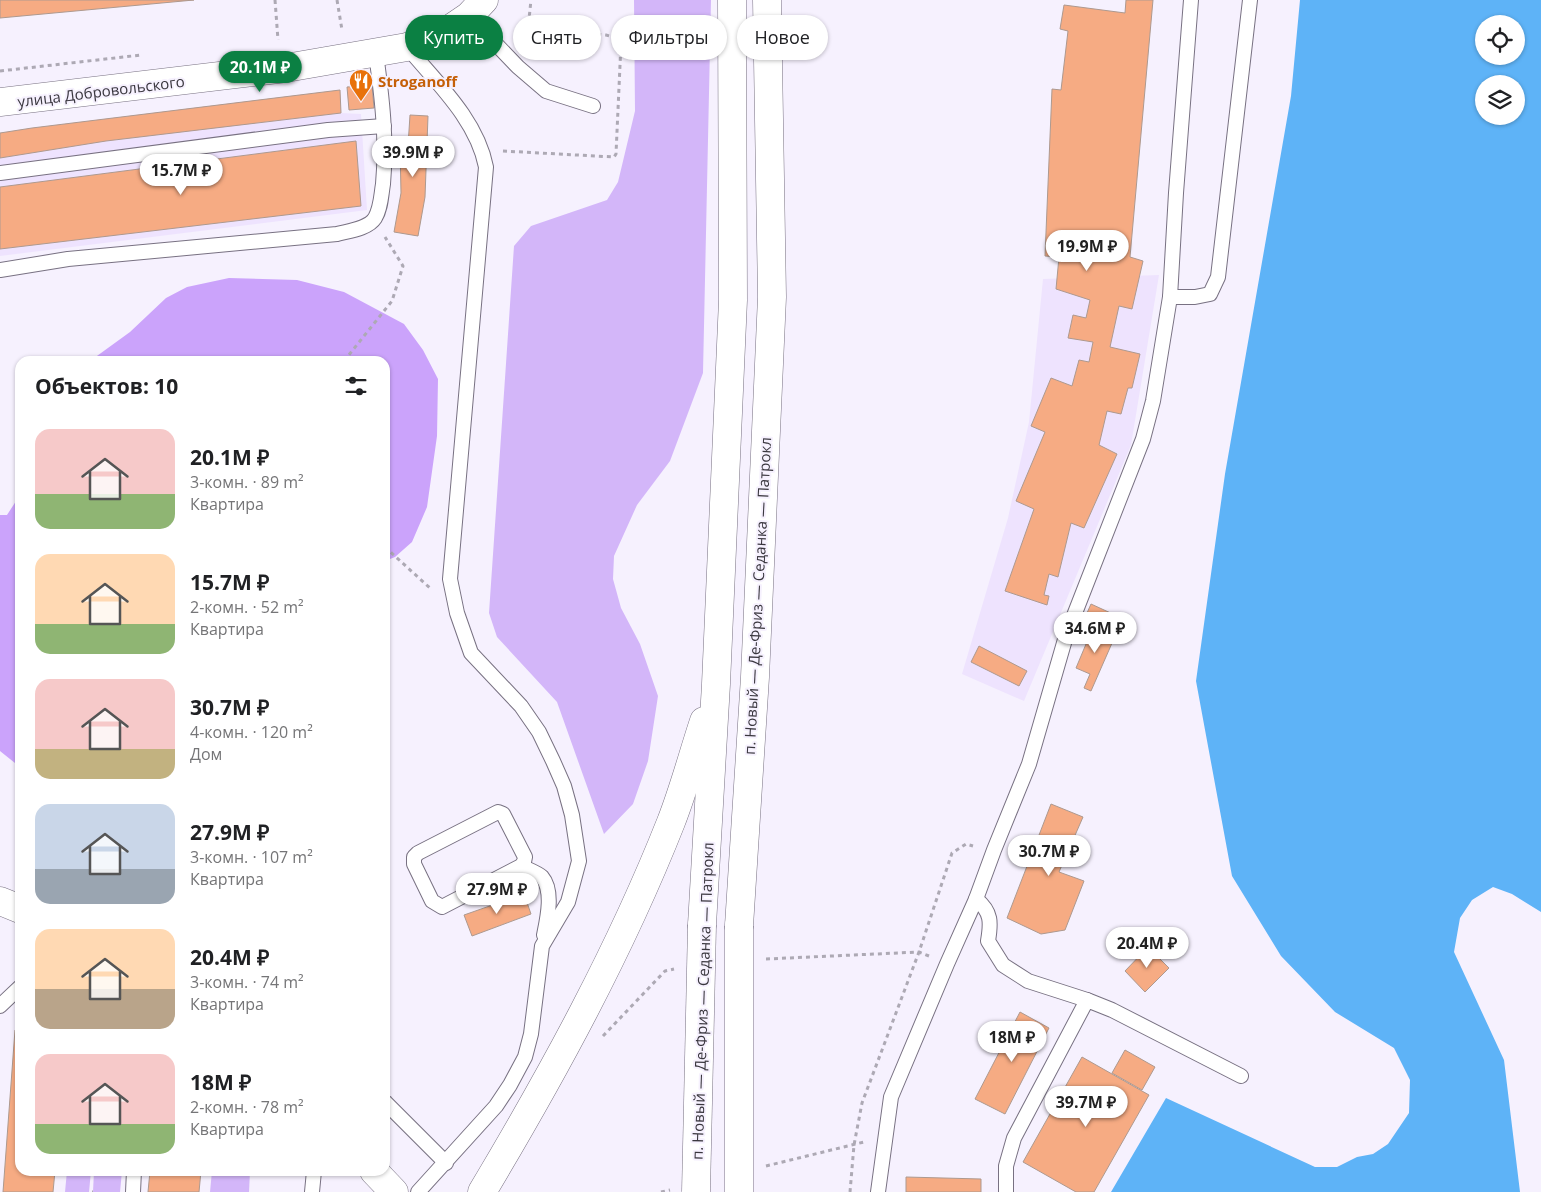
<!DOCTYPE html>
<html lang="ru">
<meta charset="utf-8">
<style>
body{margin:0;font-family:"Open Sans",sans-serif;background:#f6f6f6;color:#202124;height:100vh;display:flex;flex-direction:column;font-size:19px;white-space:nowrap}
*{box-sizing:border-box;margin:0}
p{font-size:16px;color:#757577}
.icon{flex:none;width:28px;height:28px;fill:none;stroke:currentColor;stroke-width:2;stroke-linecap:round;stroke-linejoin:round}
.map{position:relative;flex:1;overflow:hidden}
.sheet{position:absolute;left:15px;top:356px;width:375px;height:820px;display:flex;flex-direction:column;background:#fff;border-radius:15px;box-shadow:0 1px 4px #0004}
.sheet>*{flex:none}
.hud{position:absolute;left:405px;top:15px;width:475px;height:45px;display:flex;gap:10px}
.buttons{position:absolute;left:1475px;top:15px;display:grid;gap:10px}
.buttons a{display:grid;place-items:center;width:50px;height:50px;border-radius:50%;background:#fff;box-shadow:0 1px 4px #0004;font-size:25px}
.price{position:absolute;translate:-50% -42px;padding:0 11px;border-radius:18px;background:#fff;color:#222;font-size:16px;line-height:32px;filter:drop-shadow(0 1px 2px #0008)}
.price::after{content:'';position:absolute;left:50%;top:30px;width:15px;height:11px;margin-left:-8px;background:inherit;clip-path:polygon(0 0,100% 0,50% 100%)}
.price.active{background:#0b8043;color:#fff}
ul{padding:0;list-style:none}
li{display:flex;align-items:center;gap:15px;height:125px;padding:0 20px}
li span{display:grid;place-items:center;flex:none;width:140px;height:100px;border-radius:15px;color:#555}
li>.icon{margin-inline-start:auto}
span .icon{width:60px;height:60px;fill:#fffc;stroke-width:1}
li b{font-size:21px}
h2{display:flex;justify-content:space-between;align-items:center;height:60px;padding:0 20px;font-size:21px}
.tag{padding:0 18px;border-radius:22px;background:#fff;box-shadow:0 1px 4px #0004;font-size:18px;line-height:45px}
.tag.active{background:#0b8043;color:#fff}
.map>svg:first-child{display:block}
.built{fill:#eee3fe}
.green{fill:#d3b6f9}
.forest{fill:#cba3fb}
.water{fill:#5eb3f7;fill-rule:evenodd}
.building{fill:#f6ab83;stroke:#ad998f}
.lines{fill:none;stroke-linecap:round;stroke-linejoin:round}
.service-casing{stroke:#787182;stroke-width:16}
.secondary-casing{stroke:#787182;stroke-width:29}
.trunk-casing{stroke:#787182;stroke-width:29}
.path{stroke:#ada9b4;stroke-width:3;stroke-dasharray:4 4;stroke-linecap:butt}
.service{stroke:#fff;stroke-width:14}
.secondary{stroke:#fff;stroke-width:28}
.trunk{stroke:#fff;stroke-width:28}
.trunk-bridge-casing{stroke:#787182;stroke-width:29;stroke-linecap:butt}
.trunk-bridge{stroke:#fff;stroke-width:28}
.labels{text-anchor:middle;dominant-baseline:central;stroke-width:4;stroke-linejoin:round;paint-order:stroke}
.food-label{font-size:15px;font-weight:bold;fill:#c56008;stroke:#f6f1fe;text-anchor:start}
.street-label{font-size:15px;fill:#3a373f;stroke:#f6f1fe}
</style>
<div class="map">
<svg width="1541" height="1192" viewBox="0 0 1541 1192">
<rect width="100%" height="100%" fill="#f6f1fe"/>
<!-- built -->
<g class="built">
<path d="M340,90L341,113L361,114L367,210L0,256V133L32,128Z"/>
<path d="M1159,275L1131,445L1024,701L962,674L1008,518L1029,422L1043,279Z"/>
</g>
<!-- green -->
<g class="green">
<path d="M634,0H711L703,373L670,461L637,505L614,556L613,579L621,608L640,644L658,696L648,761L633,804L604,834L557,702L497,637L489,613L514,246L531,226L607,200L618,182L635,111Z"/>
<path d="M67,1171H91L89,1192H65Z"/>
<path d="M94,1171H122L120,1192H93Z"/>
<path d="M212,1171H250L249,1192H210Z"/>
</g>
<!-- forest -->
<g class="forest">
<path d="M229,278L297,280L344,292L404,324L423,350L438,379L437,436L427,507L412,542L395,557L385,561V361H90L130,332L166,298L187,287Z"/>
<path d="M20,455V767L0,751V515H7L18,498L17,472Z"/>
</g>
<!-- water -->
<path class="water" d="M1300,0H1541V912L1512,894L1493,887L1472,900L1460,918L1454,952L1504,1060L1520,1192H1111L1166,1098L1315,1167H1337L1357,1157L1373,1154L1388,1144L1409,1113L1410,1080L1394,1048L1335,1012L1281,956L1232,876L1196,681L1225,474L1291,96ZM1484,24H1516V56H1484ZM1484,84H1516V116H1484Z"/>
<!-- building -->
<g class="building">
<path d="M0,0H194L0,18Z"/>
<path d="M1126,0H1153L1130,257L1143,261L1132,309L1119,306L1110,347L1140,354L1132,388H1128L1121,414L1107,411L1099,445L1117,454L1084,528L1071,523L1058,577L1049,574L1044,595L1049,596L1047,605L1005,591L1034,509L1016,501L1045,432L1031,426L1051,378L1072,386L1079,360L1089,362L1093,342L1068,338L1073,315L1086,318L1090,300L1056,289L1059,257L1045,256L1052,89L1061,90L1068,31L1060,29L1064,5L1125,13Z"/>
<path d="M372,85L374,108L349,110L347,87Z"/>
<path d="M340,90L341,113L106,141L0,158V133L32,128Z"/>
<path d="M410,115L428,116L425,197L418,236L394,232L401,193L400,147L408,146Z"/>
<path d="M356,141L361,206L0,249V187Z"/>
<path d="M1091,604L1115,615L1110,624L1087,613Z"/>
<path d="M1094,625L1116,634L1091,691L1084,688L1090,674L1076,668Z"/>
<path d="M979,646L1027,671L1019,686L971,662Z"/>
<path d="M1051,804L1083,817L1059,872L1084,881L1065,930L1041,934L1007,918Z"/>
<path d="M524,894L531,914L472,936L464,915Z"/>
<path d="M1148,947L1169,968L1145,992L1125,971Z"/>
<path d="M1020,1012L1049,1028L1005,1114L975,1099Z"/>
<path d="M15,1030H20V1171H55L53,1192H3Z"/>
<path d="M1125,1050L1155,1067L1142,1090L1112,1073Z"/>
<path d="M1082,1057L1149,1095L1094,1192H1076L1023,1162Z"/>
<path d="M150,1171H201L199,1192H148Z"/>
<path d="M906,1177L981,1179V1192H906Z"/>
</g>
<g class="lines">
<!-- service casing -->
<g class="service-casing">
<g id="service">
<path d="M469,16L518,67L546,91L593,106"/>
<path d="M407,47C437,83 477,120 486,167L450,579L457,613L471,653L521,706L539,732L553,761L564,786L572,815L579,861L568,902L542,946L531,1034L525,1057L510,1085L496,1106L418,1192"/>
<path d="M0,173L328,130L384,126"/>
<path d="M0,270L68,259L337,234C348,231 368,229 375,218C381,208 381,196 383,184C387,140 382,97 376,54"/>
<path d="M1170,297L1176,193L1191,0"/>
<path d="M521,866L524,862L525,857L503,814L498,812L418,853L414,857V864L432,901L442,907L521,866C527,869 538,873 542,877C554,891 547,920 544,935"/>
<path d="M976,899C992,912 991,923 988,941L1003,965L1028,981L1087,1000"/>
<path d="M0,1006L20,987"/>
<path d="M385,1102L446,1163"/>
<path d="M133,1192L134,1171"/>
<path d="M312,1192L314,1171"/>
<path d="M878,1192L891,1097L947,964L976,899L994,850L1029,764L1066,636L1143,439L1153,401L1170,297H1195L1210,294L1218,277L1250,0"/>
<path d="M1006,1192V1166L1014,1138L1087,1000L1112,1010L1241,1076"/>
</g>
</g>
<!-- secondary casing -->
<g class="secondary-casing">
<g id="secondary">
<path d="M0,102L286,68L407,47L441,35L469,16L484,0"/>
<path d="M0,901L20,909"/>
<path d="M374,1171L394,1192"/>
</g>
</g>
<!-- trunk casing -->
<g class="trunk-casing">
<g id="trunk">
<path d="M702,925L716,684L733,300L732,0"/>
<path d="M739,926L755,677L772,297L767,0"/>
<path d="M482,1192C553,1073 620,951 671,822C684,789 693,754 704,721"/>
</g>
</g>
<!-- path -->
<g class="path">
<path d="M275,0L278,40"/>
<path d="M337,0L342,30"/>
<path d="M0,71L141,55"/>
<path d="M503,151L614,157L616,154L621,43L613,37L606,35L540,29L534,26L529,19L531,0"/>
<path d="M344,361L392,301L403,266L385,237"/>
<path d="M385,547L431,589"/>
<path d="M766,959L919,952L929,956"/>
<path d="M603,1036L665,971L674,969"/>
<path d="M766,1166L864,1142"/>
<path d="M92,1192H93"/>
<path d="M661,1192L670,1190"/>
<path d="M850,1192L854,1145L862,1103L919,952L952,853L966,844L973,846"/>
</g>
<!-- service -->
<use href="#service" class="service"/>
<!-- secondary -->
<use href="#secondary" class="secondary"/>
<!-- trunk -->
<use href="#trunk" class="trunk"/>
<!-- trunk-bridge casing -->
<g class="trunk-bridge-casing">
<g id="trunk-bridge">
<path d="M739,926V1192"/>
<path d="M696,1192L702,925"/>
</g>
</g>
<!-- trunk-bridge -->
<use href="#trunk-bridge" class="trunk-bridge"/>
</g>
<!-- icons -->
<defs>
<g id="restaurant-pin" transform="scale(1.25)"><path d="M0 17L-7.5 6A9.5 9.5 0 1 1 7.5 6Z" fill="#e8710a" stroke="#f6f1fe"/><path d="M-5-6h1v4h1v-4h1v4h1v-4h1v5L-1.5 .5V6h-2V.5L-5-1ZM5-6V6H3V1.5H1.5Q1.5-4 5-6Z" fill="#fff"/></g>
</defs>
<g fill-rule="evenodd">
<use href="#restaurant-pin" x="361" y="81"/>
</g>
<g class="labels">
<!-- food labels -->
<g class="food-label">
<text x="378" y="81">Stroganoff</text>
</g>
<!-- street labels -->
<g class="street-label">
<text transform="translate(101 91) rotate(-7)">улица Добровольского</text>
<text transform="translate(757 596) rotate(-87)">п. Новый — Де-Фриз — Седанка — Патрокл</text>
<text transform="translate(702 1001) rotate(-88)">п. Новый — Де-Фриз — Седанка — Патрокл</text>
</g>
</g>
</svg>
<div class="buttons">
<a><svg class="icon" aria-label="locate" viewBox="0 0 24 24"><circle cx="12" cy="12" r="6"/><path d="M12 2v4M12 18v4M2 12h4M18 12h4"/></svg></a>
<a><svg class="icon" aria-label="layers" viewBox="0 0 24 24"><path d="M12 4l9 5-9 5-9-5zM3 14l9 5 9-5"/></svg></a>
</div>
<b class="price active" style="left:260px;top:93px">20.1M ₽</b>
<b class="price" style="left:413px;top:178px">39.9M ₽</b>
<b class="price" style="left:181px;top:196px">15.7M ₽</b>
<b class="price" style="left:1087px;top:272px">19.9M ₽</b>
<b class="price" style="left:1095px;top:654px">34.6M ₽</b>
<b class="price" style="left:1049px;top:877px">30.7M ₽</b>
<b class="price" style="left:497px;top:915px">27.9M ₽</b>
<b class="price" style="left:1147px;top:969px">20.4M ₽</b>
<b class="price" style="left:1012px;top:1063px">18M ₽</b>
<b class="price" style="left:1086px;top:1128px">39.7M ₽</b>
<div class="hud">
<a class="tag active">Купить</a>
<a class="tag">Снять</a>
<a class="tag">Фильтры</a>
<a class="tag">Новое</a>
</div>
<section class="sheet">
<h2>Объектов: 10<svg class="icon" aria-label="filters" viewBox="0 0 24 24"><path d="M4 7h16M4 17h16"/><circle cx="9" cy="7" r="2"/><circle cx="15" cy="17" r="2"/></svg></h2>
<ul>
<li><span style="background:linear-gradient(#f6c9c9 65%,#8fb573 0)"><svg class="icon" aria-label="home" viewBox="0 0 24 24"><path d="M3 11l9-7 9 7M6 9v11h12V9"/></svg></span><div><b>20.1M ₽</b><p>3-комн. · 89 m²</p><p>Квартира</p></div></li>
<li><span style="background:linear-gradient(#ffd9b3 70%,#8fb573 0)"><svg class="icon" aria-label="home" viewBox="0 0 24 24"><path d="M3 11l9-7 9 7M6 9v11h12V9"/></svg></span><div><b>15.7M ₽</b><p>2-комн. · 52 m²</p><p>Квартира</p></div></li>
<li><span style="background:linear-gradient(#f6c9c9 70%,#c2b280 0)"><svg class="icon" aria-label="home" viewBox="0 0 24 24"><path d="M3 11l9-7 9 7M6 9v11h12V9"/></svg></span><div><b>30.7M ₽</b><p>4-комн. · 120 m²</p><p>Дом</p></div></li>
<li><span style="background:linear-gradient(#c9d6e8 65%,#9aa5b1 0)"><svg class="icon" aria-label="home" viewBox="0 0 24 24"><path d="M3 11l9-7 9 7M6 9v11h12V9"/></svg></span><div><b>27.9M ₽</b><p>3-комн. · 107 m²</p><p>Квартира</p></div></li>
<li><span style="background:linear-gradient(#ffd9b3 60%,#b9a48a 0)"><svg class="icon" aria-label="home" viewBox="0 0 24 24"><path d="M3 11l9-7 9 7M6 9v11h12V9"/></svg></span><div><b>20.4M ₽</b><p>3-комн. · 74 m²</p><p>Квартира</p></div></li>
<li><span style="background:linear-gradient(#f6c9c9 70%,#8fb573 0)"><svg class="icon" aria-label="home" viewBox="0 0 24 24"><path d="M3 11l9-7 9 7M6 9v11h12V9"/></svg></span><div><b>18M ₽</b><p>2-комн. · 78 m²</p><p>Квартира</p></div></li>
</ul>
</section>
</div>
